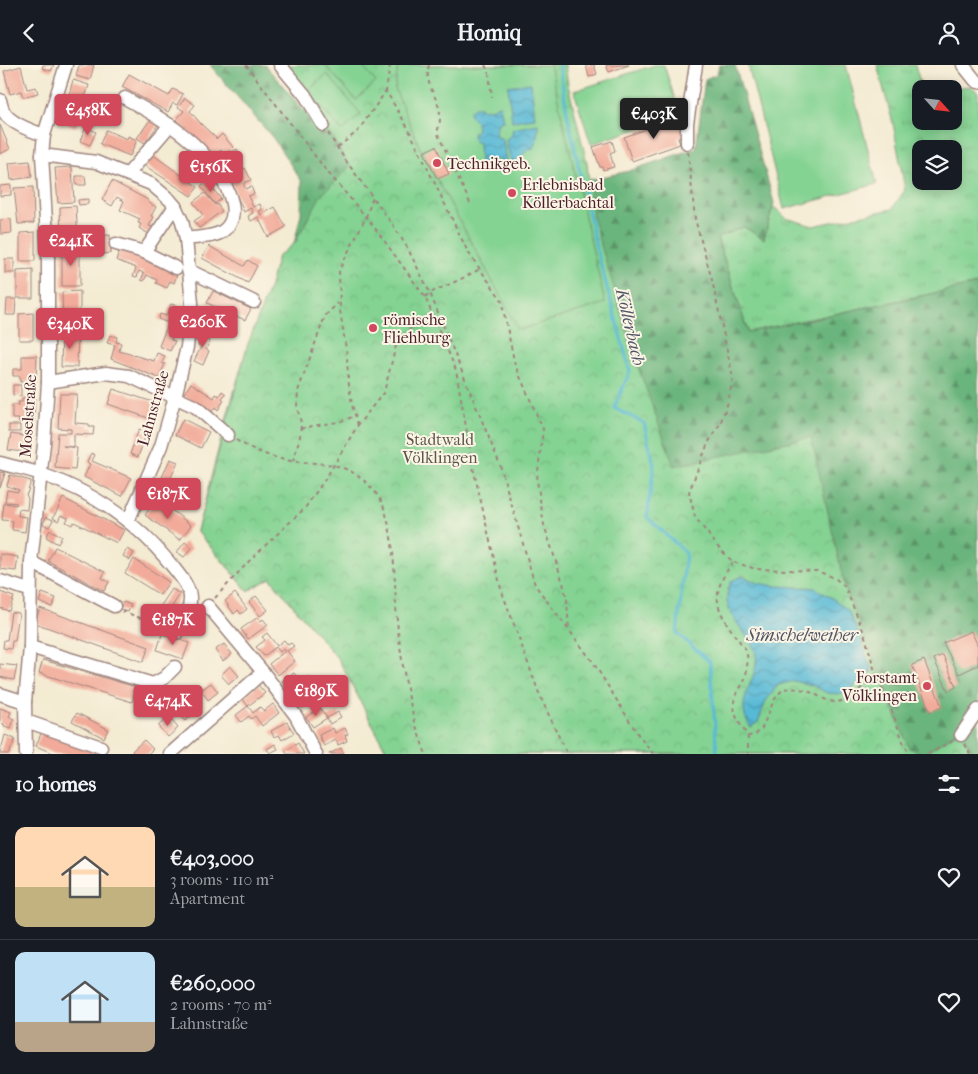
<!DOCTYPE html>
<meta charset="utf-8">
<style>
body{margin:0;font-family:"IM FELL French Canon",serif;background:#242831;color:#f1f3f6;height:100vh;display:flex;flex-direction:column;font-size:19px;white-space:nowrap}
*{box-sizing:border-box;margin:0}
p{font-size:16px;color:#9ea1a6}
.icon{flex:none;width:28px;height:28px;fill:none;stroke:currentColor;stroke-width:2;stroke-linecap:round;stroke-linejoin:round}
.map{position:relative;height:689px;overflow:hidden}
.drawer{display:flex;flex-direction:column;background:#171b24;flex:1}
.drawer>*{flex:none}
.needle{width:32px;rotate:117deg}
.controls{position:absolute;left:912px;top:15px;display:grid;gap:10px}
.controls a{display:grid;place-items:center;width:50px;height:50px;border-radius:10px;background:#171b24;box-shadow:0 2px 12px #0003;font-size:25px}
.price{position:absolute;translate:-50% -42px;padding:0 11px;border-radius:5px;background:#d1495b;color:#fff;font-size:16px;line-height:32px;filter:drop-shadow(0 1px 2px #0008)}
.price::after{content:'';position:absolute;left:50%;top:30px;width:15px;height:11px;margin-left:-8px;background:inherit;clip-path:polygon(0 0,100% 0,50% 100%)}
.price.active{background:#222;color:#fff}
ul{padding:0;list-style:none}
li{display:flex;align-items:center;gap:15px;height:125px;padding:0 15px}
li+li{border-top:1px solid #363941}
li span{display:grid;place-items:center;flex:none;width:140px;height:100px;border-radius:10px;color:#555}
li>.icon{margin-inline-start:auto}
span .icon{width:60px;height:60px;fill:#fffc;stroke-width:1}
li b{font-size:21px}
h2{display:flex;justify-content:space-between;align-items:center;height:60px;padding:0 15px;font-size:21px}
header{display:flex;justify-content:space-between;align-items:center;height:65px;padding:0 15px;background:#171b24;font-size:22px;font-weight:700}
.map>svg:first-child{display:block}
.grass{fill:url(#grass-tufts);stroke:#67795f;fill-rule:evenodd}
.forest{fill:url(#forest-firs);stroke:#5a6a54}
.park{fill:url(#park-crowns);stroke:#67795f}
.pitch{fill:#84d393;stroke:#67795f}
.water{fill:url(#water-waves);stroke:#506c80}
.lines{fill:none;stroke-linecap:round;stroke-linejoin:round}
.stream{stroke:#57b9d6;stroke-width:3}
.building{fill:#f2ab9a}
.minor-casing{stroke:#9f857f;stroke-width:15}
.path{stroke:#9f857f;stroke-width:2;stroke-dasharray:4 4;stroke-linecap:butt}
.minor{stroke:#fff;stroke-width:12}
.poi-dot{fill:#d1495b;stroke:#fcf5e5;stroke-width:2}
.labels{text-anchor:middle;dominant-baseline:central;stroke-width:4;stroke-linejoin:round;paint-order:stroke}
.poi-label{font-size:16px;fill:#4a1f2b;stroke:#fcf5e5;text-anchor:start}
.street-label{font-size:16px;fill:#4a1f2b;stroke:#fcf5e5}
.park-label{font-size:16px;fill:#5b554a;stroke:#fcf5e5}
.water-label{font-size:18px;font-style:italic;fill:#4f5567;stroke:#fcf5e5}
</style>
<header><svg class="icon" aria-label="back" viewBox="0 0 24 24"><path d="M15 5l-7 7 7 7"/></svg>Homiq<svg class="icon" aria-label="person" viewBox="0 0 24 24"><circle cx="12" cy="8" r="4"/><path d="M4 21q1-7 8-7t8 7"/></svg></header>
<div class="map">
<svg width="978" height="689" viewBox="0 0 978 689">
<defs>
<pattern id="grass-tufts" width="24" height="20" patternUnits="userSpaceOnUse" patternTransform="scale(1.25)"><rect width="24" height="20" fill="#84d393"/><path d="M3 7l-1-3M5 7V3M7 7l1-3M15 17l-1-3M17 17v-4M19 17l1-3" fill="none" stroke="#74b57f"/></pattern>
<pattern id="forest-firs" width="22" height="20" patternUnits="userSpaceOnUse" patternTransform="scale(1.25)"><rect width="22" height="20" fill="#6bb57d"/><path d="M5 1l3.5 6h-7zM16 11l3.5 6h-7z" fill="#5a9367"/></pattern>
<pattern id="park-crowns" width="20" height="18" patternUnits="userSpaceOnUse" patternTransform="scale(1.25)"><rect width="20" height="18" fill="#84d393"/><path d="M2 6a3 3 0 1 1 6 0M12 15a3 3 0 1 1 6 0" fill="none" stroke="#74b57f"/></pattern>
<pattern id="water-waves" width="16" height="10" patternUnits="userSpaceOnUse" patternTransform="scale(1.25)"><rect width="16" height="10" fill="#57b9d6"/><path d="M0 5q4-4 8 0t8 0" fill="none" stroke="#4a96ae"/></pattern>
</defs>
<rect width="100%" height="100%" fill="#fcf5e5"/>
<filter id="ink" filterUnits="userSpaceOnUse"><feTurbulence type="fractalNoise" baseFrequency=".02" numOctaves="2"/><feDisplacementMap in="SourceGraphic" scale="10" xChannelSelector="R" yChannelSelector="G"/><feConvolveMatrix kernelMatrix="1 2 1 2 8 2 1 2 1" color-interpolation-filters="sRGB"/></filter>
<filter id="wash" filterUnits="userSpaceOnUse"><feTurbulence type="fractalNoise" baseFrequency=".0096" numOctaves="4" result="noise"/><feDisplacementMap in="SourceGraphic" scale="20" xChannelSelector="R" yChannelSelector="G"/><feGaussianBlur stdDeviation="1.12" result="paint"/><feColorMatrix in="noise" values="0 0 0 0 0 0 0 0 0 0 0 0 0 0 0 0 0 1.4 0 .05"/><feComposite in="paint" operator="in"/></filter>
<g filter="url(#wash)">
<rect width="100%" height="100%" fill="#f4ebd3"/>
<!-- grass -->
<path class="grass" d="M877,0H915L922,24L921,56H954V24H941L970,21L978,27V219L748,267L717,172L744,162L764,173L773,141L786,153L813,161L892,144L905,125L893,58ZM921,84H954V116H921Z"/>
<!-- forest -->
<path class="forest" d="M210,0H265L318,62L344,71L571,119L629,106L696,83L705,14L717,9L719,0H735L774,138L764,174L744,162L717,173L748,267L978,219V689H388L339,595L270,513L248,526L197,466L226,355L247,282L270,221L278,191L294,179L301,149L302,117L273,73Z"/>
<!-- park -->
<path class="park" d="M280,0H565L568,20L587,98L593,154L637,299L674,401L811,372L845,523L909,683L923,689L960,666L973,689H388L339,595L270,513L248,526L197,466L247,282L270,221L278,191L294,179L320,132L350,101L305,30Z"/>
<!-- pitch -->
<g class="pitch">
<path d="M325,0H361L376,17L356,35Z"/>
<path d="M398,0H550L605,238L519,265L420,83L395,24Z"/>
<path d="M655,0H664L680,50L591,79L574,26Z"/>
<path d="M748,0H846L877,119L784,144Z"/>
<path d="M327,9L361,49L342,66L308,26Z"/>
</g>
<!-- water -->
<g class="water">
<path d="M531,18L535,53L512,56L508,21Z"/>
<path d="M500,40L503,56L498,58L495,68L497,72L503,74L506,97H502L500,94L480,98L479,78L475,76L473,74V68L477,65L476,57L470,50V46L474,42H480L483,45L495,43L496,41Z"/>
<path d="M538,59L537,74L532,85L529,83L518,95L511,98L506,74L512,70L513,64Z"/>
<path d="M743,511L757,518L775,521L815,523L832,533L848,545L859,569L872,607L852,623L841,629L827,628L812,620L794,616L778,620L766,636L758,657L751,662C731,635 760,616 756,589C755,584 751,579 749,575C741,562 726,547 727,531C727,526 730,520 731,516Z"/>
</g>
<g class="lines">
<!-- stream -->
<path class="stream" d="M559,0L567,47L596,182L630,306L614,343L644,358L654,400L647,452L686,488L677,568L710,597L717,689"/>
</g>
<g id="blocks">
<!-- building -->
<g class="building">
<path d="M43,0H54L51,6L42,3Z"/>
<path d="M79,0H94L90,15L76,11Z"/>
<path d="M586,0H594L597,9L589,12Z"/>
<path d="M606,0H629L609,7Z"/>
<path d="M21,1L27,24L36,22L38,28L23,32L21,26L10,29L4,6Z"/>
<path d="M129,9L169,31L173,24L183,29L177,40L173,38L168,47L122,22Z"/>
<path d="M73,15L89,20L85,32L83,31L81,38L68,34Z"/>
<path d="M185,33L195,40L190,46L201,59L217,74L222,69L233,82L225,90L221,85L214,91L176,55L184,46L178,42Z"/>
<path d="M66,39L82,44L76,62L60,56Z"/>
<path d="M84,44L92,46L89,56L81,54Z"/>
<path d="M150,55L158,60L145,78L137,73Z"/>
<path d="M672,55L673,59L680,57L685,71L678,73L680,79L632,96L624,72Z"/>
<path d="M0,60L10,84L0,89Z"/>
<path d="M86,62L96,67L90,80L80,76Z"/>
<path d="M106,65L127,74L128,71L137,75L130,91L100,79Z"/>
<path d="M612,76L615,86L610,88L614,102L603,105L602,102H600L593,82Z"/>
<path d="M436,81L449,109L437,114L424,87Z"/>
<path d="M237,84L242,99L233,104L242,101L243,104L245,103L251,115L244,118V121L246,124L251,121L254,129L248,131L253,142L260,139L262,145L259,146L261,150L275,142L286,162L268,172L258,152L251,156L248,151L253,148L251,143L244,147L222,97L229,93L227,89Z"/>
<path d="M152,89L198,122L191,131L144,100Z"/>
<path d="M30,96L32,112L11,115L9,98Z"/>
<path d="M72,102L74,137L58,138L55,103Z"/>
<path d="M76,111H85L86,120H76Z"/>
<path d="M112,116L148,135V137L156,142L151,151L154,152L149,161L153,162L149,169L139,163L141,159L138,158L140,154L120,145L124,136L117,132L112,141L102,135Z"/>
<path d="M207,116L221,134L215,139L201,121Z"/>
<path d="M11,120V130L0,131V121Z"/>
<path d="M33,122L34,158L18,159L14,123Z"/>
<path d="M205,128L215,140L217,139L222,146L199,163L194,156L203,150L193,137Z"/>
<path d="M88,134V139L79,140L78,135Z"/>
<path d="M76,141L78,177L61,178L60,142Z"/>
<path d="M11,154L12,168L1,169L0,155Z"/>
<path d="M35,167V196H20V168Z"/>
<path d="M110,170L111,188L94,190L93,171Z"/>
<path d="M209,181L244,201L248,195L257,201L248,218L202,193Z"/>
<path d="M80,182V221H62V183Z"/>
<path d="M120,184L178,207L174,218L170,216L167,223L156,218L157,215L147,210L144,216L141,215L144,208L139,206L137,212L133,211L136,203L116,195Z"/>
<rect x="5" y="194" width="9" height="14"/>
<path d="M33,205V233H17V206Z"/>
<path d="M80,226V259L63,260L62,227Z"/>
<path d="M213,226L251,244L245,255L207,238Z"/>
<path d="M7,234H16L15,250H6Z"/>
<path d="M171,239L178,241L176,245L179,246L173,260L158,254L160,249L166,251Z"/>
<path d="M33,248V275H19V249Z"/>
<path d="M168,259L176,263L171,275L175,276L170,286L159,281Z"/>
<path d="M201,266L210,270L208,275L210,276L206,284L209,286L203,300L194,296L201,282L198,280L201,272L198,271Z"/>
<path d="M62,268H78L77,302H61Z"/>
<path d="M110,270L117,272L116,277L121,278L119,286L154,296L157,288L165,291L162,298L165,299L159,313L111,294L115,280L107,278Z"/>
<path d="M22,291H37L36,317H20V311H13V304H22Z"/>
<path d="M191,318L214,333L216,329L219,331L222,326L226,329L222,333L224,335L218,345L215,342L211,348L183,330Z"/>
<path d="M13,320H21V331L13,330Z"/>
<path d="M113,324L153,337L152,340L158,342L154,355L108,339Z"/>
<path d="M60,329H77L75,358L89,359V362H94L93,370L74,369V382L63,381L77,383L75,405L55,403L58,368H71V364L58,363Z"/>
<path d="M22,333H35L34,358H19V354H12V340H19L18,337H22Z"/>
<path d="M183,354L209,367L201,383L175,370Z"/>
<rect x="9" y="360" width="11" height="7"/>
<path d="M139,364L147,367L138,392L130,389Z"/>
<path d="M11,369L32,372L30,388L8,385Z"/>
<path d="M91,388L95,390L92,396L131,413L122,431L84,412L90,399L87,397Z"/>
<path d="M170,394L178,397L167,421L160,417Z"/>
<path d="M0,407L5,408L0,423Z"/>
<path d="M10,410L31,416L27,429H26L28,434L27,445L19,444L18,451L27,452L25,467L12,465L13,456L2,455L4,438L16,440L17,438L5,437L7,425L18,427L19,425L7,421Z"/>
<path d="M63,433L124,465L117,478L74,457L72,460L66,457L68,453L61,450L58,456L53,453Z"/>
<path d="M157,434L191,460L180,475L145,450Z"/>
<path d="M46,452L53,455L49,462L43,459Z"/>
<path d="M50,465L62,471L58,479L46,472Z"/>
<path d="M185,477L192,483L184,492L177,487Z"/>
<path d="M55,482L105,507L102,513L109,517L104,526L48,496Z"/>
<path d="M127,484L134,488L130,495L123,491Z"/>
<path d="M0,489L18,492L16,506L0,504Z"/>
<path d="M134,494L169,517L160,530L125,508Z"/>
<path d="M172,524L180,529L161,559L152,554Z"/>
<path d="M0,527L14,532L9,546L0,543Z"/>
<path d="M42,528L56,533L52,542L39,537Z"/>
<path d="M235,528L247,544L241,549L238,545L234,549L225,536Z"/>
<path d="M256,531L268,545L260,551L249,537Z"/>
<path d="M123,537L131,540L128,547L120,544Z"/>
<path d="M40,543L149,582L143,597L35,558Z"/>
<path d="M11,547L19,548L15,576H12L11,584L3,583L4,575H7Z"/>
<path d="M258,552L261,556L263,554L268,560L248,574L241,564Z"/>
<path d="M971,566L978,581V600L959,609L943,578Z"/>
<path d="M267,568L277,581L284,575L288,580L291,578L294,581L287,586L295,596L278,610L269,599L285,586L283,584L280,587L276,582L264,591L256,582L265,575L262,572Z"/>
<path d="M162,569L189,578L183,594L157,585Z"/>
<path d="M224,579L232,589L223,596L215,585Z"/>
<path d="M943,590L956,622L948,626L934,594Z"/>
<path d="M43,595L136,622L132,637L39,608Z"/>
<path d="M924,595L942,642L930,647L912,600Z"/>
<path d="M0,599L17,601L14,615L0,612Z"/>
<path d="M230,601L239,611L229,619L221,610Z"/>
<path d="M294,608L301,617L309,611L313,617L304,624L300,618L289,626L282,616Z"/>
<path d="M211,618L218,627L208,635L201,625Z"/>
<path d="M258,620L265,628L248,641L242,633Z"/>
<path d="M318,620L327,633L320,638L316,633L302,643L295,632L309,623L310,625Z"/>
<path d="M184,633L196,647L185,656L176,646L180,643L177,639Z"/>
<path d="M166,638L172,645L163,652L157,645Z"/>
<path d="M273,639L279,648L262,661L255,651L251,654L249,651L241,657L236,650L248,641L253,648L260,642L264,646Z"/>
<path d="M0,643L11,647L9,652L14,654L11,664L4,662V659L0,658Z"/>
<path d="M320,643L327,653L313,662L306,652Z"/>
<path d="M338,647L341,652L330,659L327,653Z"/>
<path d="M77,648L108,664L104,673L72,656Z"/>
<path d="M169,652L178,663L168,672L158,661Z"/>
<path d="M287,657L294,668L282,675L279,670L274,672L271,666Z"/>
<path d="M333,663L335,668L345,663L348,669L345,670L347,676L338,680L336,675L324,681L319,670Z"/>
<path d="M42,666L94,687L93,689H55L36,681Z"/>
<path d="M5,670L15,674L9,689H0Z"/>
<path d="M144,675L153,684L148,689H135L132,686Z"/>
<path d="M298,678L304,689H287L285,686Z"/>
<path d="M275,679L278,684L270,688L267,684Z"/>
<path d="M341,683L344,689H329Z"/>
</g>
</g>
</g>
<g filter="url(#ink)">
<use href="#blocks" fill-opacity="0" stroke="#9f857f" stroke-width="1"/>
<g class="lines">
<!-- minor casing -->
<g class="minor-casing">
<g id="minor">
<path d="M280,0L305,30L323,60"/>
<path d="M963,0L975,15L978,17"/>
<path d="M125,33C150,47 177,62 198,83C214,99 250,146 223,166C213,173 198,172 186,174"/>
<path d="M0,35C1,39 2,44 4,47C11,59 32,66 44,70"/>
<path d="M687,78V58L696,0"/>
<path d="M42,90L96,97L151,119L170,135L175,141L182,156L186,174L192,238L187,282L175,332L161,381L128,456"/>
<path d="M128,109L170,60"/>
<path d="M116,179L144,187L176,203"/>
<path d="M144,187L175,141"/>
<path d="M188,205L254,237"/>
<path d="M48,317L106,308L129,311L196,342L228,370"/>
<path d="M0,398C13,402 28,404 41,409C93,427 139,459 173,502C180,511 191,523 190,535C190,546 183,558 178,567"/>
<path d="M31,497L114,541"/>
<path d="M0,516L29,525"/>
<path d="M208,541L263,607L296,651L316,689"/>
<path d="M30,582L153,619L164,613L175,602"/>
<path d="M0,629L25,637"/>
<path d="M26,656L101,682"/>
<path d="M961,670L978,645"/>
<path d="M26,689L25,637L30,582L31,497L44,379L48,317V189L42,90L44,70L66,0"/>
<path d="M170,689L263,607"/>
</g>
</g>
<!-- path -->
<g class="path">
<path d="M246,0L325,104L372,159L425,232L456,305L473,402L501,524L540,631L567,689"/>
<path d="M390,0L386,26L408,63L468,187L501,234L515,300L543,364L537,415L544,460L563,518L567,535L569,566"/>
<path d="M429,0C422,27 449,36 437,67L470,138"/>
<path d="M485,0L489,8L492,32"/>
<path d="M328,68L346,96L393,160L407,182L430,228L500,400L535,520L593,597L639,671L653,689"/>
<path d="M338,82L358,66L386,26"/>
<path d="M688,87L695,154L712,215L733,313L728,337L720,359L708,378L689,427L695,452L718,482L733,497L756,504L817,506L835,513L845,522L864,568L876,610L889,638L904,679L910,689"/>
<path d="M425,232L430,228L459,215L480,204"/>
<path d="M358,360L352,340L348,313L347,291L340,245L339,205L366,152L373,132"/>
<path d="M301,364C318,358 340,360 355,350"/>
<path d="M236,375C251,384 267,391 285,395C306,399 328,396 348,405C361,411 377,426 383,440C396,476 394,517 397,556C402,601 409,647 426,689"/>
<path d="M293,396L300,372L301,358L297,342L298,326L325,251L338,238"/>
<path d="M733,497C710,529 714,542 737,573C740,577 746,583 747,589C748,599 747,610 743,619C740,623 736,628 735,632C731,647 740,660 748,671L755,670L762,663L774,635L783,624C793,623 801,623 810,627C818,630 827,637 836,637C849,637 866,618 875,610"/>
<path d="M215,533L252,493L305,443L326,413L358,360L384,327L397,277L406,267L431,248"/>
<path d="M122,546L169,564"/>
<path d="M748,671V689"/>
<path d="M965,679L970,689"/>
<path d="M928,689L952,676"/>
</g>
<!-- minor -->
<use href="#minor" class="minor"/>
</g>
</g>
<!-- markers -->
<g class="poi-dot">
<circle cx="437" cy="98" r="5"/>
<circle cx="512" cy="128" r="5"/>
<circle cx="373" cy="263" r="5"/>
<circle cx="927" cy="621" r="5"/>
</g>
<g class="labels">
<!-- poi labels -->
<g class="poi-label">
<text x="447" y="98">Technikgeb.</text>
<text x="522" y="119">Erlebnisbad<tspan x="522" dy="18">Köllerbachtal</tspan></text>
<text x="383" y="254">römische<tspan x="383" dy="18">Fliehburg</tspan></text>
<text x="917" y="612" text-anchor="end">Forstamt<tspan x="917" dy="18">Völklingen</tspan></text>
</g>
<!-- street labels -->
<g class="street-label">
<text transform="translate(153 343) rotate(-74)">Lahnstraße</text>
<text transform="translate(28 351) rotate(-86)">Moselstraße</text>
</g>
<!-- park labels -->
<g class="park-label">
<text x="440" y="374">Stadtwald<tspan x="440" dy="18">Völklingen</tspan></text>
</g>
<!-- water labels -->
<g class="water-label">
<text transform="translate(630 262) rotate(77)">Köllerbach</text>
<text x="802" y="570">Simschelweiher</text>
</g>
</g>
</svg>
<div class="controls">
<a><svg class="needle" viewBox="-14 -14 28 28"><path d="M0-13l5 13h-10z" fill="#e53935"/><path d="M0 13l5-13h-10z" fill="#9ea1a6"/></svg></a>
<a><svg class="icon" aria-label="layers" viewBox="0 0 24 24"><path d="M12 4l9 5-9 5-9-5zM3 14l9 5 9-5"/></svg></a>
</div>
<b class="price" style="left:88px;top:71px">€458K</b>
<b class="price active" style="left:654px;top:75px">€403K</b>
<b class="price" style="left:211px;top:128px">€156K</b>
<b class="price" style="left:71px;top:202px">€241K</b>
<b class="price" style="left:203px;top:283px">€260K</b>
<b class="price" style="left:70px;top:285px">€340K</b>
<b class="price" style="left:168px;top:455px">€187K</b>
<b class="price" style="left:173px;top:581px">€187K</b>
<b class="price" style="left:316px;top:652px">€189K</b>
<b class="price" style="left:168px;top:662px">€474K</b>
</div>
<section class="drawer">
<h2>10 homes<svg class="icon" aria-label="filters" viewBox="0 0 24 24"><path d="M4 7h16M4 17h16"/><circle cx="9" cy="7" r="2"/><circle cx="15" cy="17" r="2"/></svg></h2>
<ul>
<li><span style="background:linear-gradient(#ffd9b3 60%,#c2b280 0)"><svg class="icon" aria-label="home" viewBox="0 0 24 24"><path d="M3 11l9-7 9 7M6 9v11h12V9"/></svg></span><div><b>€403,000</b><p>3 rooms · 110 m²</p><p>Apartment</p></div><svg class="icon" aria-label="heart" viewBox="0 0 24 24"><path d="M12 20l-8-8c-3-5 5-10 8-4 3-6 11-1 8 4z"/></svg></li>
<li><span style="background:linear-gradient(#bfe0f5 70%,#b9a48a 0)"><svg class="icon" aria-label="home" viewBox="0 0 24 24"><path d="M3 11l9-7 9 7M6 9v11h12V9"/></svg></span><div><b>€260,000</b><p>2 rooms · 70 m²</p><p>Lahnstraße</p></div><svg class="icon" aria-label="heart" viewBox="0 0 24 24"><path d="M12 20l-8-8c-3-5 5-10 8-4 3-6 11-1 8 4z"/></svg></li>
</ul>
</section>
